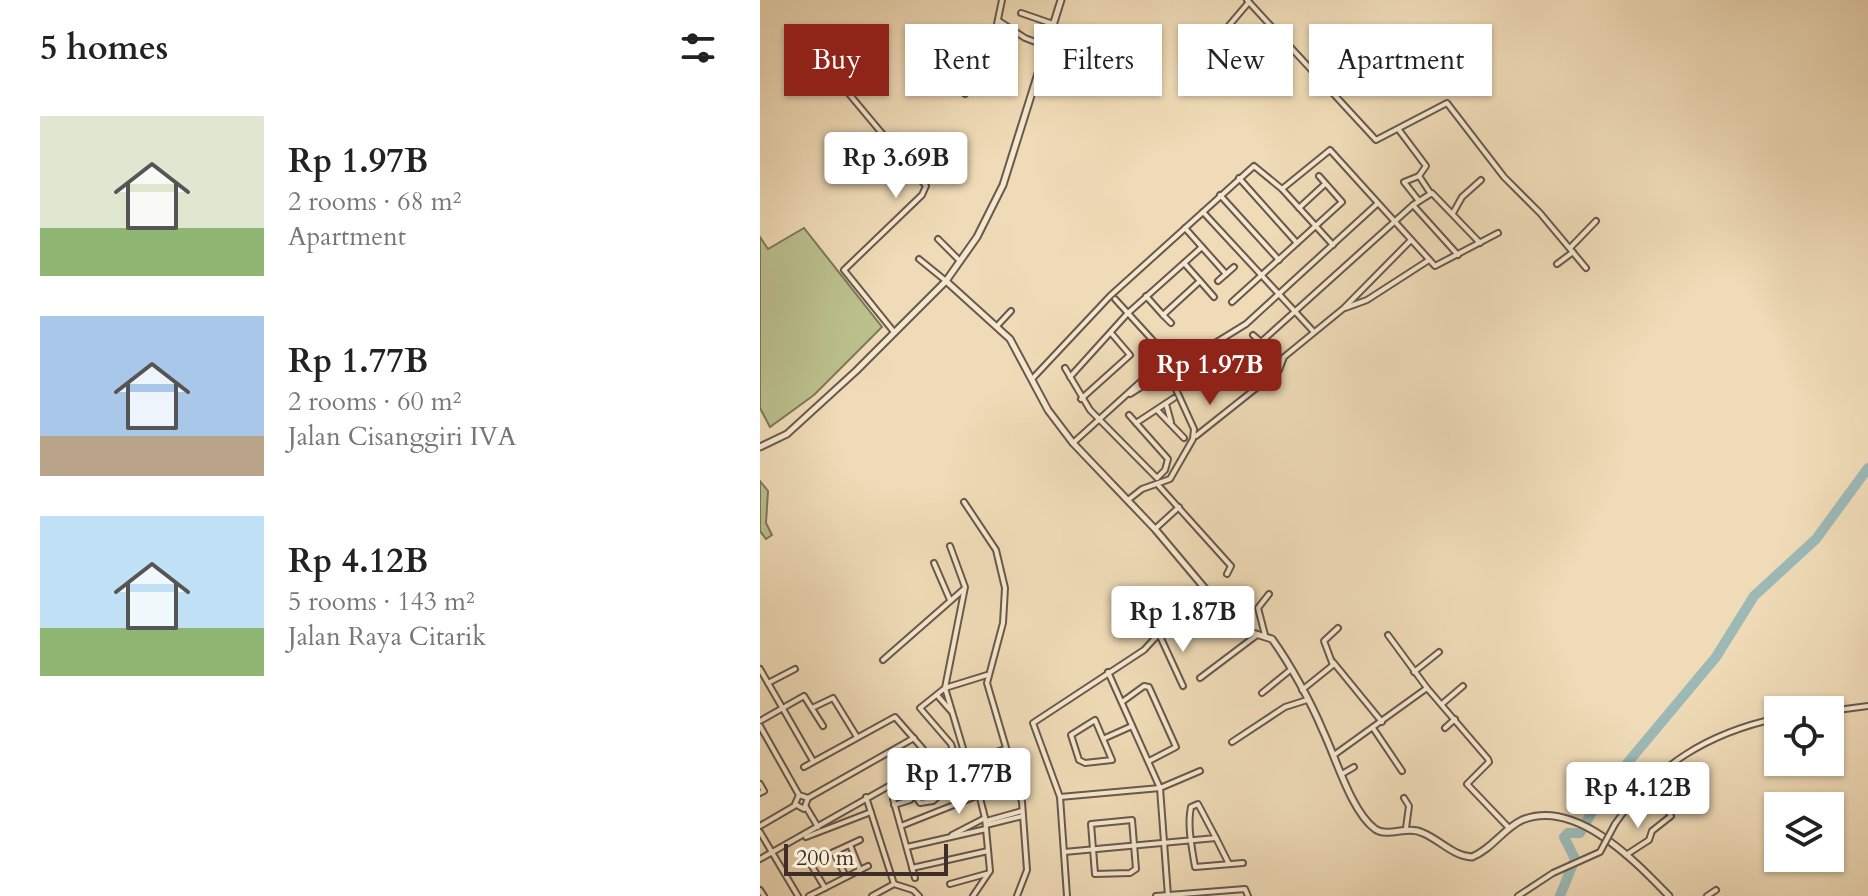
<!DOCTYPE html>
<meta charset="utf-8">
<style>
body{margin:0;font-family:Cardo,serif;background:#f2f2f2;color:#222;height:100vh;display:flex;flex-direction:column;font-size:30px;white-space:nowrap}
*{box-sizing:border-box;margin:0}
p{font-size:26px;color:#767676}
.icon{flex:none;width:44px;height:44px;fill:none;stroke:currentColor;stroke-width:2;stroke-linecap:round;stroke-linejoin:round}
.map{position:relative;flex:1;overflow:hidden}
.drawer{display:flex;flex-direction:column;background:#fff;width:760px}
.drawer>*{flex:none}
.banner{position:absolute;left:24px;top:24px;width:760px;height:72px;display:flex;gap:16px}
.tools{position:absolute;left:1004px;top:696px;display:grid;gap:16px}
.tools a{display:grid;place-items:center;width:80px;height:80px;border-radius:0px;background:#fff;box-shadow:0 2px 6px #0004;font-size:40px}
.scale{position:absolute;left:24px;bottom:20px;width:164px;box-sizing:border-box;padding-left:8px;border:4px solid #3e2e27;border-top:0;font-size:22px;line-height:28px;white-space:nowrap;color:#3e2e27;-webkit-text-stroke:6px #f5e8d0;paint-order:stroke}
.price{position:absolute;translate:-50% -68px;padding:0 18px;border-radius:8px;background:#fff;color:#222;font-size:26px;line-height:52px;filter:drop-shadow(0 2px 4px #0008)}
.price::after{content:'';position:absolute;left:50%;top:48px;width:24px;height:18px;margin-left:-12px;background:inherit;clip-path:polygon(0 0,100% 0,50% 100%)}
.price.selected{background:#8f2418;color:#fff}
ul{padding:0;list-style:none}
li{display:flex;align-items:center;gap:24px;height:200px;padding:0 40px}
li span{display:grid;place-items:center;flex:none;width:224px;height:160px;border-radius:0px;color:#555}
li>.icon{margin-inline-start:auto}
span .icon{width:96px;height:96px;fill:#fffc;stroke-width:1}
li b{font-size:34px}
h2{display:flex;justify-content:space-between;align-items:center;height:96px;padding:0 40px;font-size:34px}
.tag{padding:0 28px;border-radius:0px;background:#fff;box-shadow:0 2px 6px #0004;font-size:28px;line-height:72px}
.tag.selected{background:#8f2418;color:#fff}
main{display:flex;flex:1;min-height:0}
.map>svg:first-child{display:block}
.green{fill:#bbc08d;stroke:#7c775a;stroke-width:2}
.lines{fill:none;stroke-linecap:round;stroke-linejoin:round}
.river{stroke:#9cb9b6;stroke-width:10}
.minor-casing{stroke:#6a594b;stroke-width:8}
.tertiary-casing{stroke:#6a594b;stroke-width:9}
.minor{stroke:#f5e8d0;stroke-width:4}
.tertiary{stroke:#f5e8d0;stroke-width:5}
.minor-bridge-casing{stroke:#6a594b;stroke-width:8;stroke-linecap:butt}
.minor-bridge{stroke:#f5e8d0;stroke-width:4}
</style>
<main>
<section class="drawer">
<h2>5 homes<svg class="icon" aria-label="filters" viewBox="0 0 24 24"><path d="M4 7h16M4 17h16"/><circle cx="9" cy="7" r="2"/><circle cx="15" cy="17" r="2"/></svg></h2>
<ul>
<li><span style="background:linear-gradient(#dfe7d0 70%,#8fb573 0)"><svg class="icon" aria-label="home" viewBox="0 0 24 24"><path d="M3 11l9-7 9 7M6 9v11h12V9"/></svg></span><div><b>Rp 1.97B</b><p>2 rooms · 68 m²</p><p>Apartment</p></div></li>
<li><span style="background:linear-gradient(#a9c7e8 75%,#b9a48a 0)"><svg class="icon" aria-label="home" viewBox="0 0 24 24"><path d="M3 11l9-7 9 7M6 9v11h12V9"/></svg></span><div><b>Rp 1.77B</b><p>2 rooms · 60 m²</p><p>Jalan Cisanggiri IVA</p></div></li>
<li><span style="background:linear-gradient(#bfe0f5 70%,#8fb573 0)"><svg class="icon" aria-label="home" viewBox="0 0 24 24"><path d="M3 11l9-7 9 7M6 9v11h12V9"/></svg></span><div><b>Rp 4.12B</b><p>5 rooms · 143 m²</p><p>Jalan Raya Citarik</p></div></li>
</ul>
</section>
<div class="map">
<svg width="1108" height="896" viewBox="0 0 1108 896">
<rect width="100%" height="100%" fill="#efdbb7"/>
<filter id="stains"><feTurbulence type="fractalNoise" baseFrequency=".0025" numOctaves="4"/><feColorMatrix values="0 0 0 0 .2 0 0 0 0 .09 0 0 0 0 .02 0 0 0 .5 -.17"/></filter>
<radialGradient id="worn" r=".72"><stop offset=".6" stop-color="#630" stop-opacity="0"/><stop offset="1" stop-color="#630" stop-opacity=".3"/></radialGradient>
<!-- green -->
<g class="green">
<path d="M44,228L122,327L54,395L10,427L0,408V237L8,249Z"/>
<path d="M0,481L8,491L6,523L12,535L6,539L0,531Z"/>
</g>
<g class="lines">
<!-- river -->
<path class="river" d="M800,896L815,859L804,837L808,833H820L844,791L956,657L994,596L1056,539L1108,468"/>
<!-- minor casing -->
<g class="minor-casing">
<g id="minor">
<path d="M487,0L616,140L687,103L744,177L780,213L826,268"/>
<path d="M261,13L293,24"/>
<path d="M239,21L265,38L286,46"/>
<path d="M34,44L49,46L166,186L162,195L84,270L134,332"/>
<path d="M431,49L443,56L489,2"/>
<path d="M205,94L231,53L242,0"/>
<path d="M639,130L666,166L659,176L671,194"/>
<path d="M659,176L644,182L659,201"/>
<path d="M479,178L537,243"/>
<path d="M522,189L570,150L675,266L738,233"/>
<path d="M460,195L519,260"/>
<path d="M653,205L698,255"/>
<path d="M539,208L565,184"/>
<path d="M443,212L553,331"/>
<path d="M693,213L702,197L721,180"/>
<path d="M425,228L466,274"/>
<path d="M178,239L200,261"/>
<path d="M810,248L836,221"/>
<path d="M159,259L186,281"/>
<path d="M797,264L813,252"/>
<path d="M440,281L454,297"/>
<path d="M458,281L474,267"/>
<path d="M386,296L403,315L440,281L424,263"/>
<path d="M472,302L582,202L559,176"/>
<path d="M585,308L607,300L669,260"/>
<path d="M403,315L411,323"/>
<path d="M237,326L251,311"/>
<path d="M493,335L501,342L653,205L672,193L720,243"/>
<path d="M434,356L450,393L489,368"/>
<path d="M305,368L330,410L397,478L405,470L408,459L369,415"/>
<path d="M310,377L367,314L442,247"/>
<path d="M273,378L350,296L494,166L522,189L573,245"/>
<path d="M370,394L402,374L398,366"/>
<path d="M321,399L370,355L352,334"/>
<path d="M406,404L411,422"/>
<path d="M397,410L424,438"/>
<path d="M376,423L414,398"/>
<path d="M436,436L519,370L524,357L584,308L651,240"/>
<path d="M313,443L398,366L397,345L355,299"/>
<path d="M399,486L471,566L467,574"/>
<path d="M368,500L382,489L410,479L433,439L434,429L408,372L486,324L617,204"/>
<path d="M204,502L236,550L245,588L243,623L227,683L262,802L267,870L257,896"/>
<path d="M395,529L419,507"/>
<path d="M190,546L205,587L185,688L211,775L202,777L191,744L160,708L185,688L227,675"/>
<path d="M174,563L190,600"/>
<path d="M439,628L470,603L472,597"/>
<path d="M399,634L423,686"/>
<path d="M505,635L498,608L509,594"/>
<path d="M628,635L667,688"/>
<path d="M123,660L204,589"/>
<path d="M573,662L622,722"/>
<path d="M0,669L53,761"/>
<path d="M348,672L400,788L408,896"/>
<path d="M654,672L679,652"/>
<path d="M440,678L497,635"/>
<path d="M8,683L35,669"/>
<path d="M542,690L573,665L564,641L578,628"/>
<path d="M502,693L529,671"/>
<path d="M177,695L191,711"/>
<path d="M362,702L384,686L389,687L416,747L389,761"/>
<path d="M682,704L703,686"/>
<path d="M52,708L73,698L97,737"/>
<path d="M1070,711L1108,706"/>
<path d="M335,720L352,760L325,763L319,760L311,735Z"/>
<path d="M0,721L44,696L63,726"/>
<path d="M0,726L39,795L48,798L44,809L35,804L39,795"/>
<path d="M613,728L642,771"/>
<path d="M685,728L695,719"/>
<path d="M345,738L372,726"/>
<path d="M472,742L525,707L547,700"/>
<path d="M574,755L667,688L728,759L729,762L707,784L749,828"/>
<path d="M207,762L245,749"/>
<path d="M582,774L594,767"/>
<path d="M0,784L4,791L0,793"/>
<path d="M106,797L134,884"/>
<path d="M300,797L400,788L440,771"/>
<path d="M48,798L154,738"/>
<path d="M644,798L649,806L646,828"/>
<path d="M133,799L155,878"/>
<path d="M134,805L150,800"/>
<path d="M46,807L58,827"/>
<path d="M372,820L376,869L370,873L335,874L331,824Z"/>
<path d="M226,821L262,811"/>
<path d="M855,824C896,765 948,733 1018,718"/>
<path d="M226,825L263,816"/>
<path d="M0,826L36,805"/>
<path d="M141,826L219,795"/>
<path d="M0,832L38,896"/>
<path d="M192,835L225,818"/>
<path d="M46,837L111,812"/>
<path d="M456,838L469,864"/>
<path d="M90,845L100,870"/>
<path d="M147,847L226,829"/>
<path d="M74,852L86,877"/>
<path d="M304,852L456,838L438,804L431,807C427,826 432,848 435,867L483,863"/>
<path d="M44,853L65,888"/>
<path d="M866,855L889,840L892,831L911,816L902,802"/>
<path d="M0,859L143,778L160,803L173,801L182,793L163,749L135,717L44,767"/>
<path d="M50,863L100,840"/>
<path d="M152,868L228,851"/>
<path d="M190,884L226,874"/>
<path d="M0,890L4,896"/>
<path d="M49,896L108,866"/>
<path d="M112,896L134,884L153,890L159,896"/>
<path d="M213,896L230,871L225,818L217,786"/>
<path d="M307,896L300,797L273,723L384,650L442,587"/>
<path d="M396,896L485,889L488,896"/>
<path d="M758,896L793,873"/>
<path d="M947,896L956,890"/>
</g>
</g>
<!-- tertiary casing -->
<g class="tertiary-casing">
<g id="tertiary">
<path d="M186,281L250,339L288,410L313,443L395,529L463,610L483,630L512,639C530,664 551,702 563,731C576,758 591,811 615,829C628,838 647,825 663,833C680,840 693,856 712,857C732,849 743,829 762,820C816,798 876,862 909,896"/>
<path d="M0,447L27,434L96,371L186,281L217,237L243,185L301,0"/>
</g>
</g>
<!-- minor -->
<use href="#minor" class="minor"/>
<!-- tertiary -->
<use href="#tertiary" class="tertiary"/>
<!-- minor-bridge casing -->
<g class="minor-bridge-casing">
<path id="minor-bridge" d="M793,873L840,852L855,824"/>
</g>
<!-- minor-bridge -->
<use href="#minor-bridge" class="minor-bridge"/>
</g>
<rect width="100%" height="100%" filter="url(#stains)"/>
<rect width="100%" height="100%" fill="url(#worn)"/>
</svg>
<div class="tools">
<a><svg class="icon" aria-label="locate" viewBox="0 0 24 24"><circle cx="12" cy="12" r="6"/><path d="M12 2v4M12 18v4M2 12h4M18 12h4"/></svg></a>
<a><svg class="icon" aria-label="layers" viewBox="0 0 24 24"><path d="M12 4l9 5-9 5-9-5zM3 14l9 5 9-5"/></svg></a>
</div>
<div class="scale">200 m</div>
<b class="price" style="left:136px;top:200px">Rp 3.69B</b>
<b class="price selected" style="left:450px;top:407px">Rp 1.97B</b>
<b class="price" style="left:423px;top:654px">Rp 1.87B</b>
<b class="price" style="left:199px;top:816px">Rp 1.77B</b>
<b class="price" style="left:878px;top:830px">Rp 4.12B</b>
<div class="banner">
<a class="tag selected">Buy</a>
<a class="tag">Rent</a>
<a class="tag">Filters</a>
<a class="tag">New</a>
<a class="tag">Apartment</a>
</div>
</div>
</main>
